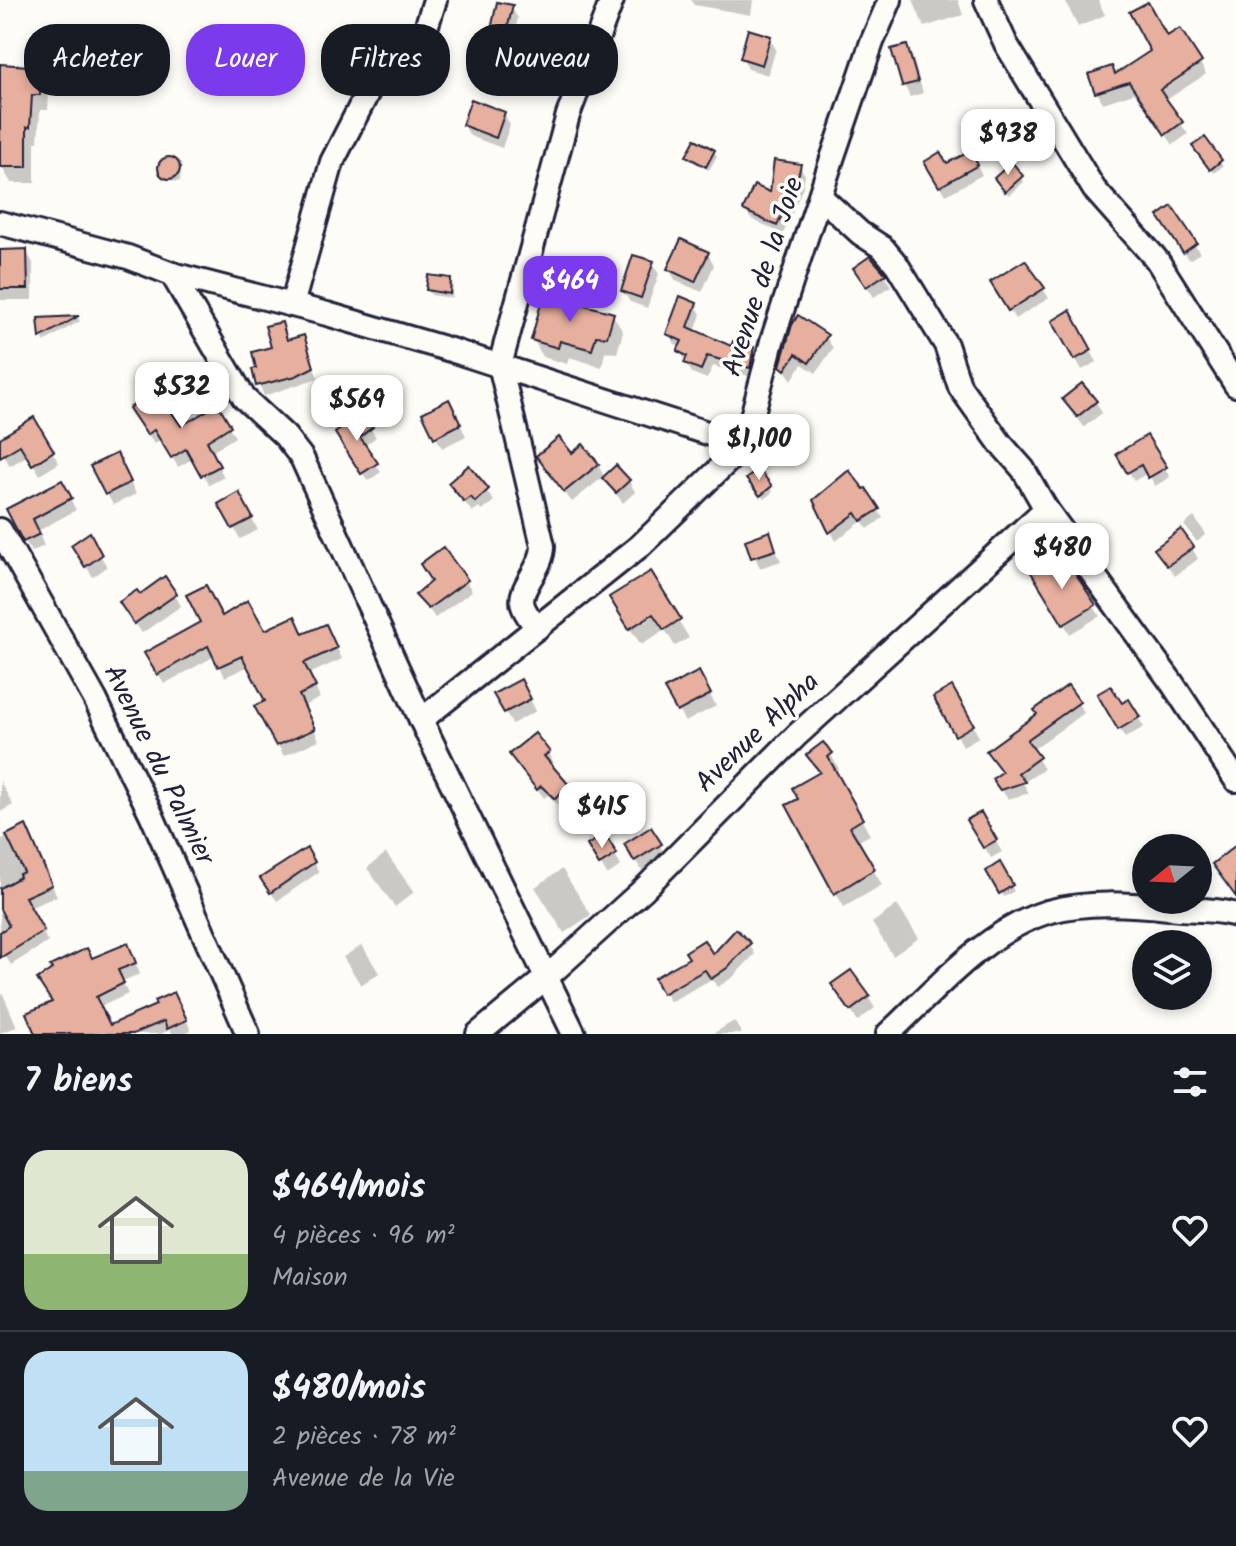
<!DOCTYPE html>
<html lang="fr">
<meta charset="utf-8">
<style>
body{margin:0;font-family:Kalam,sans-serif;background:#242831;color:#f1f3f6;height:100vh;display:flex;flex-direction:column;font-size:30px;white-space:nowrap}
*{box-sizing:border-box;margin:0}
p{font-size:26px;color:#9ea1a6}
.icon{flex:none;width:44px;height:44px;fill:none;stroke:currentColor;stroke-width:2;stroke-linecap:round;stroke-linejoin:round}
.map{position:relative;height:1034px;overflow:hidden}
.details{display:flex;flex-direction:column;background:#171b24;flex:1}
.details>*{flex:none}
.guide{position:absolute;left:24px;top:24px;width:800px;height:72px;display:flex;gap:16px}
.needle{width:52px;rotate:252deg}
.fabs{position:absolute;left:1132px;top:834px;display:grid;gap:16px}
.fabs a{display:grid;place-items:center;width:80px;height:80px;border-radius:50%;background:#171b24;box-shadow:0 4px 12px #0003;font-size:40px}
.price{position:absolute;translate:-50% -68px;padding:0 18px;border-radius:16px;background:#fff;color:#222;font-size:26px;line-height:52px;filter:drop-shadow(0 2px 4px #0008)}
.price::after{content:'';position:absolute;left:50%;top:48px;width:24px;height:18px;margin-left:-12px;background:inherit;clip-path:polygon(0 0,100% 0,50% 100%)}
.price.active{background:#7c3aed;color:#fff}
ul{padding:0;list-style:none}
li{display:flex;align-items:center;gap:24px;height:200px;padding:0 24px}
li+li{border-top:2px solid #363941}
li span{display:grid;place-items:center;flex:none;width:224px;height:160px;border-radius:24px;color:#555}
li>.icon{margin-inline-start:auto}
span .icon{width:96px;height:96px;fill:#fffc;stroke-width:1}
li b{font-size:34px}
h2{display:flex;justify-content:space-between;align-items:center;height:96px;padding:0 24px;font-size:34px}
.pill{padding:0 28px;border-radius:32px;background:#171b24;box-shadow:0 4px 12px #0003;font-size:28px;line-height:72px}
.pill.active{background:#7c3aed;color:#fff}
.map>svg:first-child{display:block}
.shadow{fill:#0003}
.building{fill:#e7af9e;stroke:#22223b;stroke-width:2}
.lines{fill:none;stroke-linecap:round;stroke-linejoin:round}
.minor-casing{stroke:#22223b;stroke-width:28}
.minor{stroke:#fdfcf7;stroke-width:22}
.labels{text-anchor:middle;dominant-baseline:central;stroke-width:7;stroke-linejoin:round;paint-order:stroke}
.street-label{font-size:28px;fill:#22223b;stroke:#fdfcf7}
</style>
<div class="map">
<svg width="1236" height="1034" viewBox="0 0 1236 1034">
<rect width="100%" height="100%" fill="#fdfcf7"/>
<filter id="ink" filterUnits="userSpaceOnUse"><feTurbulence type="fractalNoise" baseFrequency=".0125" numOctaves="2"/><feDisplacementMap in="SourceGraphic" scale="16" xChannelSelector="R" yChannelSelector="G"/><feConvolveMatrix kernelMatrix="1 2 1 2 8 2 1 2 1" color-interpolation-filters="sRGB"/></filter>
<g filter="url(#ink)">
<!-- shadow -->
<g class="shadow">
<path d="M691,0H753L751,15L694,5Z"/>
<path d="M913,0H958L963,15L924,27Z"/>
<path d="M1068,0H1098L1105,15L1078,27L1065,1Z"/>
<path d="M511,7L518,18L511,48L498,45L492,34Z"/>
<path d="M769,38L776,49L768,75L748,69L742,57Z"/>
<path d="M1166,39L1200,63L1206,74L1165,101L1188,134L1173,145L1137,92L1103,103L1097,92Z"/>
<path d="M906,47L913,58L923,93L910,97L904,85Z"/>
<path d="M0,66L28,68L32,76L40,77L49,92L48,110H40L38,142H35V183H11L2,167Z"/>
<path d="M504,113L510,125L502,148L470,136L464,125Z"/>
<path d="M1205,140L1223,166L1214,173L1198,151Z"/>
<path d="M714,151L717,156L709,170L691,161L689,156Z"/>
<path d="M970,153L982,175L946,195L926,163L946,165Z"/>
<path d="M165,160L174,161L178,166L181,171L180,181L176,182L162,175L159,170Z"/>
<path d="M799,165L805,175L803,187L783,234L751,219L745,210L771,195Z"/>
<path d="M1021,177L1024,182L1009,195L999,183Z"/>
<path d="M1171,209L1200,253L1189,260L1165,225Z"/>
<path d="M26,251L33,263V300H0V252Z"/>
<path d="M708,254L714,265L702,292L676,281L669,269Z"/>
<path d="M652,263L659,274L647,308L630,302L623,291Z"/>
<path d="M884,275L891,286L874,297L862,280Z"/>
<path d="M450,280L453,285L452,298L431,295L428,290Z"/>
<path d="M993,283L1043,289L1049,298L1015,319Z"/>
<path d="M695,304L701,314L695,332L733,349H753L759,359L755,378L713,366L707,379L692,373L680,351L681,347L675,344L669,334Z"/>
<path d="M1069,313L1097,362L1082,370L1054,322Z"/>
<path d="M613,315L623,332L617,353L605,352L602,367L569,357L567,364L543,357L533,339Z"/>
<path d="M78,318L80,321L44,342L41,320Z"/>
<path d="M281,324L289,342L303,337L318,378L264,396L254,371L273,348Z"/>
<path d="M794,325L826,337L833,348L816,373L802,364L792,380L782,366Z"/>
<path d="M1064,400L1096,402L1102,413L1084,427Z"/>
<path d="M217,407L235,437L211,452L224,477L209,485L194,458L178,467L161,439L154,444L137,419L180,428Z"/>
<path d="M455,413L466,436L442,448L436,437Z"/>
<path d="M362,416L376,437L364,446L381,472L368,481L342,442Z"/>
<path d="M33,420L59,463L40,475L28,455L10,466L0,449V440Z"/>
<path d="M1147,438L1170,477L1155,486L1148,473L1134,481L1119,455Z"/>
<path d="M572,456L598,465L605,478L629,481L635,492L623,503L603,477L572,502L545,468Z"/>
<path d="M122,466L136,494L113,505L93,467Z"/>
<path d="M469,468L494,501L482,511L479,507L472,512L451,484Z"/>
<path d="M759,472L773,492L764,499L752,484Z"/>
<path d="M62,483L76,510L38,531L44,546L31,552L9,510Z"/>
<path d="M238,495L258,530L240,539L221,505Z"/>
<path d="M815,501L878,510L883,518L868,529L862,521L836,541Z"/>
<path d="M1194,517L1206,534L1197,542L1184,525Z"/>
<path d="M769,534L781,561L760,568L748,541Z"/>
<path d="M89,535L107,567L93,577L80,557Z"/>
<path d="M1192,548L1198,559L1175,576L1163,560Z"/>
<path d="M1070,569L1100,616L1070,634L1031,570L1058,576Z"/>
<path d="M650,573L689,638L675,646L665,630L641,645L621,615Z"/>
<path d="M466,581L472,591L435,618L418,595Z"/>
<path d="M175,595L181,606L142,633L129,614L140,596Z"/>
<path d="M222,618L264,632L332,637L342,659L309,674L320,698L304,706L319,740L284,756L257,707L267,701L249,666L225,677L215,656L164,684L147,654Z"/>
<path d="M698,673L716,706L685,722L667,689Z"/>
<path d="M952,688L979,737L963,746L936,697Z"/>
<path d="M527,693L536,711L512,724L496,695Z"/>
<path d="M1100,695L1121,706L1128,701L1144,727L1125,738Z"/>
<path d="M1078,703L1084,713L1032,750L1044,769L1023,783L1029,793L1008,799L994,780L1003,773L995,761Z"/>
<path d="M548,753L554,763L550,766L573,796L561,808L548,795L544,798L517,764Z"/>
<path d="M831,755L839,769L835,773L870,835L857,842L882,885L844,907L836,893L800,800L821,774L809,756Z"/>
<path d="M0,781L13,805L0,812Z"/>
<path d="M980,814L1002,852L991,858L969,821Z"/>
<path d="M25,827L57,896L29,908L48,942L11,965L0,948V840Z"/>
<path d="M650,830L666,856L642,871L626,845Z"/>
<path d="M604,836L621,866L607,875L590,845Z"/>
<path d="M307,850L319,872L277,901L268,888Z"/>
<path d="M386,853L414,892L395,907L367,868Z"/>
<path d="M999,865L1014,891L1004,897L988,872Z"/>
<path d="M562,869L591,915L564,933L535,887Z"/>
<path d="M897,905L919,938L893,956L872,923Z"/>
<path d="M749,944L755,954L733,977L718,987L712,979L670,1002L657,979Z"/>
<path d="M362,945L379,973L361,985L343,957Z"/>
<path d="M133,956L140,974L122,981L128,994L100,1007L110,1027L159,1006L179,1005L191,1030L183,1034H173L170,1030L161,1034H37L54,1004L91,960Z"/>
<path d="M3,994L17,1027L0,1033V995Z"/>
<path d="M840,996L868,997L875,1008L858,1021Z"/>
<path d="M734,1021L742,1034H714V1033Z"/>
</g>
<!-- building -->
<g class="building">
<path d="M497,2L513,5L505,38L490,34Z"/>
<path d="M1148,2L1167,36L1180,28L1202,62L1160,90L1183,122L1165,135L1129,82L1095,93L1088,74L1112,66L1115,74L1150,51L1129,12Z"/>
<path d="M748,29L771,36L762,65L740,58Z"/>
<path d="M907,45L918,82L902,86L891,49Z"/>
<path d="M0,64L29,66L28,74L41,75L40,95H32L30,127H27V167H0Z"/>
<path d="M471,99L505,112L496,138L462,125Z"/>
<path d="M1205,137L1222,160L1210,170L1192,146Z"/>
<path d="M695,139L715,150L706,167L686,156Z"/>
<path d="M971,151L978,165L939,187L924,162L940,152L947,163Z"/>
<circle cx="169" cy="168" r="11"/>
<path d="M774,160L801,164L798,177L777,226L743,210L754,185L770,192Z"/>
<path d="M1012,162L1023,176L1005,192L994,178Z"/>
<path d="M1172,206L1197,243L1183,253L1158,216Z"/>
<path d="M681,239L709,252L695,282L667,269Z"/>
<path d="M27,249L28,289H0V250Z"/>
<path d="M633,255L654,261L641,298L621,291Z"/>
<path d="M870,256L886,274L866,287L853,268Z"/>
<path d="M1025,260L1045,288L1008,311L990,282Z"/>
<path d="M428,275L451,278L450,294L426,290Z"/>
<path d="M543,296L565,303L566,300L614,313L607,337L596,336L592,350L560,341L558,348L531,340Z"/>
<path d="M680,296L697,303L688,327L731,346L733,341L754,347L750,368L707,356L701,370L684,363L687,356L677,351L682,341L666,334Z"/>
<path d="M1070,310L1092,350L1074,360L1052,321Z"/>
<path d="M798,315L828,335L809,363L796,354L785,370L780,366L792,325Z"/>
<path d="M79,316L40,338L38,318Z"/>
<path d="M282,322L287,340L304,335L314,367L296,376L256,386L252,369L256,368L252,352L271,347L265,326Z"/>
<path d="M1082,383L1097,401L1077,417L1062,399Z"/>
<path d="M156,389L181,426L218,404L231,426L207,441L220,466L201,476L186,449L171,458L154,430L147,435L129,408Z"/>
<path d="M449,399L461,424L434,438L422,413Z"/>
<path d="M363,413L373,427L360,437L378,463L361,474L335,433Z"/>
<path d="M34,417L54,451L32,465L20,445L0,457V438Z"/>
<path d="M1147,435L1167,467L1148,478L1141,465L1127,473L1116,454Z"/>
<path d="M559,437L572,453L583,444L599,464L564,492L536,456Z"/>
<path d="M117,453L131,482L105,495L90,466Z"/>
<path d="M469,465L489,489L475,502L471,497L464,502L448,483Z"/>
<path d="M616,465L630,480L616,493L602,478Z"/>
<path d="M759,469L772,486L760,496L746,479Z"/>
<path d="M849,470L864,489L866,488L880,509L861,521L856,513L829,533L813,500Z"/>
<path d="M62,480L72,498L33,519L40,534L23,542L6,509Z"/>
<path d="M239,492L253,518L232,529L218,504Z"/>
<path d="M1181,529L1194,547L1167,566L1154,549Z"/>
<path d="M770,531L776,550L751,558L745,540Z"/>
<path d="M90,532L102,555L85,567L71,545Z"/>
<path d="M443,547L468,580L428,609L415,595L431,581L420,564Z"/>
<path d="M1047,557L1058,573L1070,566L1096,605L1063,625L1029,569Z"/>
<path d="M651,571L681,619L664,630L653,614L629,629L609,597Z"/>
<path d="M165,576L177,594L134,624L119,602L137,590L140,594Z"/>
<path d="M206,585L222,616L248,600L265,630L295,616L303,634L326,624L337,648L304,663L316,687L299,695L315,729L276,746L254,706L265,701L242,656L218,667L208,646L157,675L144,653L200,622L186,595Z"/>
<path d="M699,671L711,694L677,712L664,689Z"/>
<path d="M521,679L531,699L504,713L493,694Z"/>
<path d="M1068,685L1080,702L1027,740L1040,757L1018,773L1025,782L1000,790L992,779L1002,772L986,751L1037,714L1034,710Z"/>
<path d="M952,686L974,725L955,736L933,697Z"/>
<path d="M1111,686L1122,703L1129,699L1140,717L1118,730L1097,694Z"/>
<path d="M535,733L550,752L544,756L569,785L555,799L541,786L537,790L509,754Z"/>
<path d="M823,742L833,753L828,757L863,819L850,827L875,869L834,894L786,805L798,799L792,788L820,772L806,755Z"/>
<path d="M981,812L997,840L983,848L966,820Z"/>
<path d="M26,825L52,885L25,897L44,931L0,958V932L9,926L0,909V888L20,877L19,874L24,872L6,835Z"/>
<path d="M651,827L662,844L634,861L624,844Z"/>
<path d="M605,834L617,854L599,865L587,845Z"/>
<path d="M1236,845V897L1212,864Z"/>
<path d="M307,848L315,862L270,893L260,878Z"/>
<path d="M1000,862L1013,885L999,894L986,871Z"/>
<path d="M736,929L751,943L727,968L711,979L705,970L662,994L654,978L689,958L685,952L704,940L713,954Z"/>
<path d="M128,943L136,963L118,970L124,983L96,997L110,1025L156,1005L154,1001L174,992L187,1020L167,1029L164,1021L133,1034H35L26,1013L52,1002L37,979L52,969L50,966L87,948L92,958Z"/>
<path d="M851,970L870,996L850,1011L831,984Z"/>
</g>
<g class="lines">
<!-- minor casing -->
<g class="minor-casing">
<g id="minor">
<path d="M986,0L1006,44L1094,189L1157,260L1236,385"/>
<path d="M821,197L860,233L883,248L897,265L946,345L960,387L1000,443L1023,469L1046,509L1172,683L1236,780"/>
<path d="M0,223L128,257L172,274L327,314L454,351L741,444"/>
<path d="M172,274L244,398L285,436L302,458L421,720L574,1034"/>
<path d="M292,305L332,162L374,80L426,28L435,0"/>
<path d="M0,530L95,699L152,816L248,1034"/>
<path d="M537,628C532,621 525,613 523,606C517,588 543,569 543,546L500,365L568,115L612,0"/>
<path d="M421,720L641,545L734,455L749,428L772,341L833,156L872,42L890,0"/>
<path d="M478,1034L548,976L644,889L797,735L1046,509"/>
<path d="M888,1034C935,990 984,932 1047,912C1085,901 1131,904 1169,908C1191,911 1214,908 1236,915"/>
</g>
</g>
<!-- minor -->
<use href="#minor" class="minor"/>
</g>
</g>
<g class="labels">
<!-- street labels -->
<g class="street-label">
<text transform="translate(764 277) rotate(-72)">Avenue de la Joie</text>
<text transform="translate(758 733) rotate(-44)">Avenue Alpha</text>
<text transform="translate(158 765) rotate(64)">Avenue du Palmier</text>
</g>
</g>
</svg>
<div class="fabs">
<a><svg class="needle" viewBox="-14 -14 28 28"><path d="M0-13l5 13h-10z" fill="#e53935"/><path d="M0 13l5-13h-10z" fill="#9ea1a6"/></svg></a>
<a><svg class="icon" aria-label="layers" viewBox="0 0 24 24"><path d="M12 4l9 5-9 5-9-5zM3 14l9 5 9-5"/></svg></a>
</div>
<b class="price" style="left:1008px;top:177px">$938</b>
<b class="price active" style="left:570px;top:324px">$464</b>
<b class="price" style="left:182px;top:430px">$532</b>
<b class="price" style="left:357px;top:443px">$569</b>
<b class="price" style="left:759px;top:482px">$1,100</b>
<b class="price" style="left:1062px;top:591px">$480</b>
<b class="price" style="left:602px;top:850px">$415</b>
<div class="guide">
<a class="pill">Acheter</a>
<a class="pill active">Louer</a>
<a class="pill">Filtres</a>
<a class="pill">Nouveau</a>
</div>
</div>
<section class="details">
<h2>7 biens<svg class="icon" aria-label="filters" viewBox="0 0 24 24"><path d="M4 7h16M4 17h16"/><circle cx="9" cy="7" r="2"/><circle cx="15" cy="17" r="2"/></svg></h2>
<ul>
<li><span style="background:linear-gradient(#dfe7d0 65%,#8fb573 0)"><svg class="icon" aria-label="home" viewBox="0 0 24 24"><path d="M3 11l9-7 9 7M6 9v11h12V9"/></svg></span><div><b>$464/mois</b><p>4 pièces · 96 m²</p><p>Maison</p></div><svg class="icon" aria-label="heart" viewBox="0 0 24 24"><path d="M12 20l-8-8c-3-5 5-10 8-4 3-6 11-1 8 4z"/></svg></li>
<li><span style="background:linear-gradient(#bfe0f5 75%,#7fa58c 0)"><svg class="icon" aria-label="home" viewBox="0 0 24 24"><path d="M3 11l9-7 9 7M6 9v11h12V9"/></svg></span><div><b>$480/mois</b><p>2 pièces · 78 m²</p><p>Avenue de la Vie</p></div><svg class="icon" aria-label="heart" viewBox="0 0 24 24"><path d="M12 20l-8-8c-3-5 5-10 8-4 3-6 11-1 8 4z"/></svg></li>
</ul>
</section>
